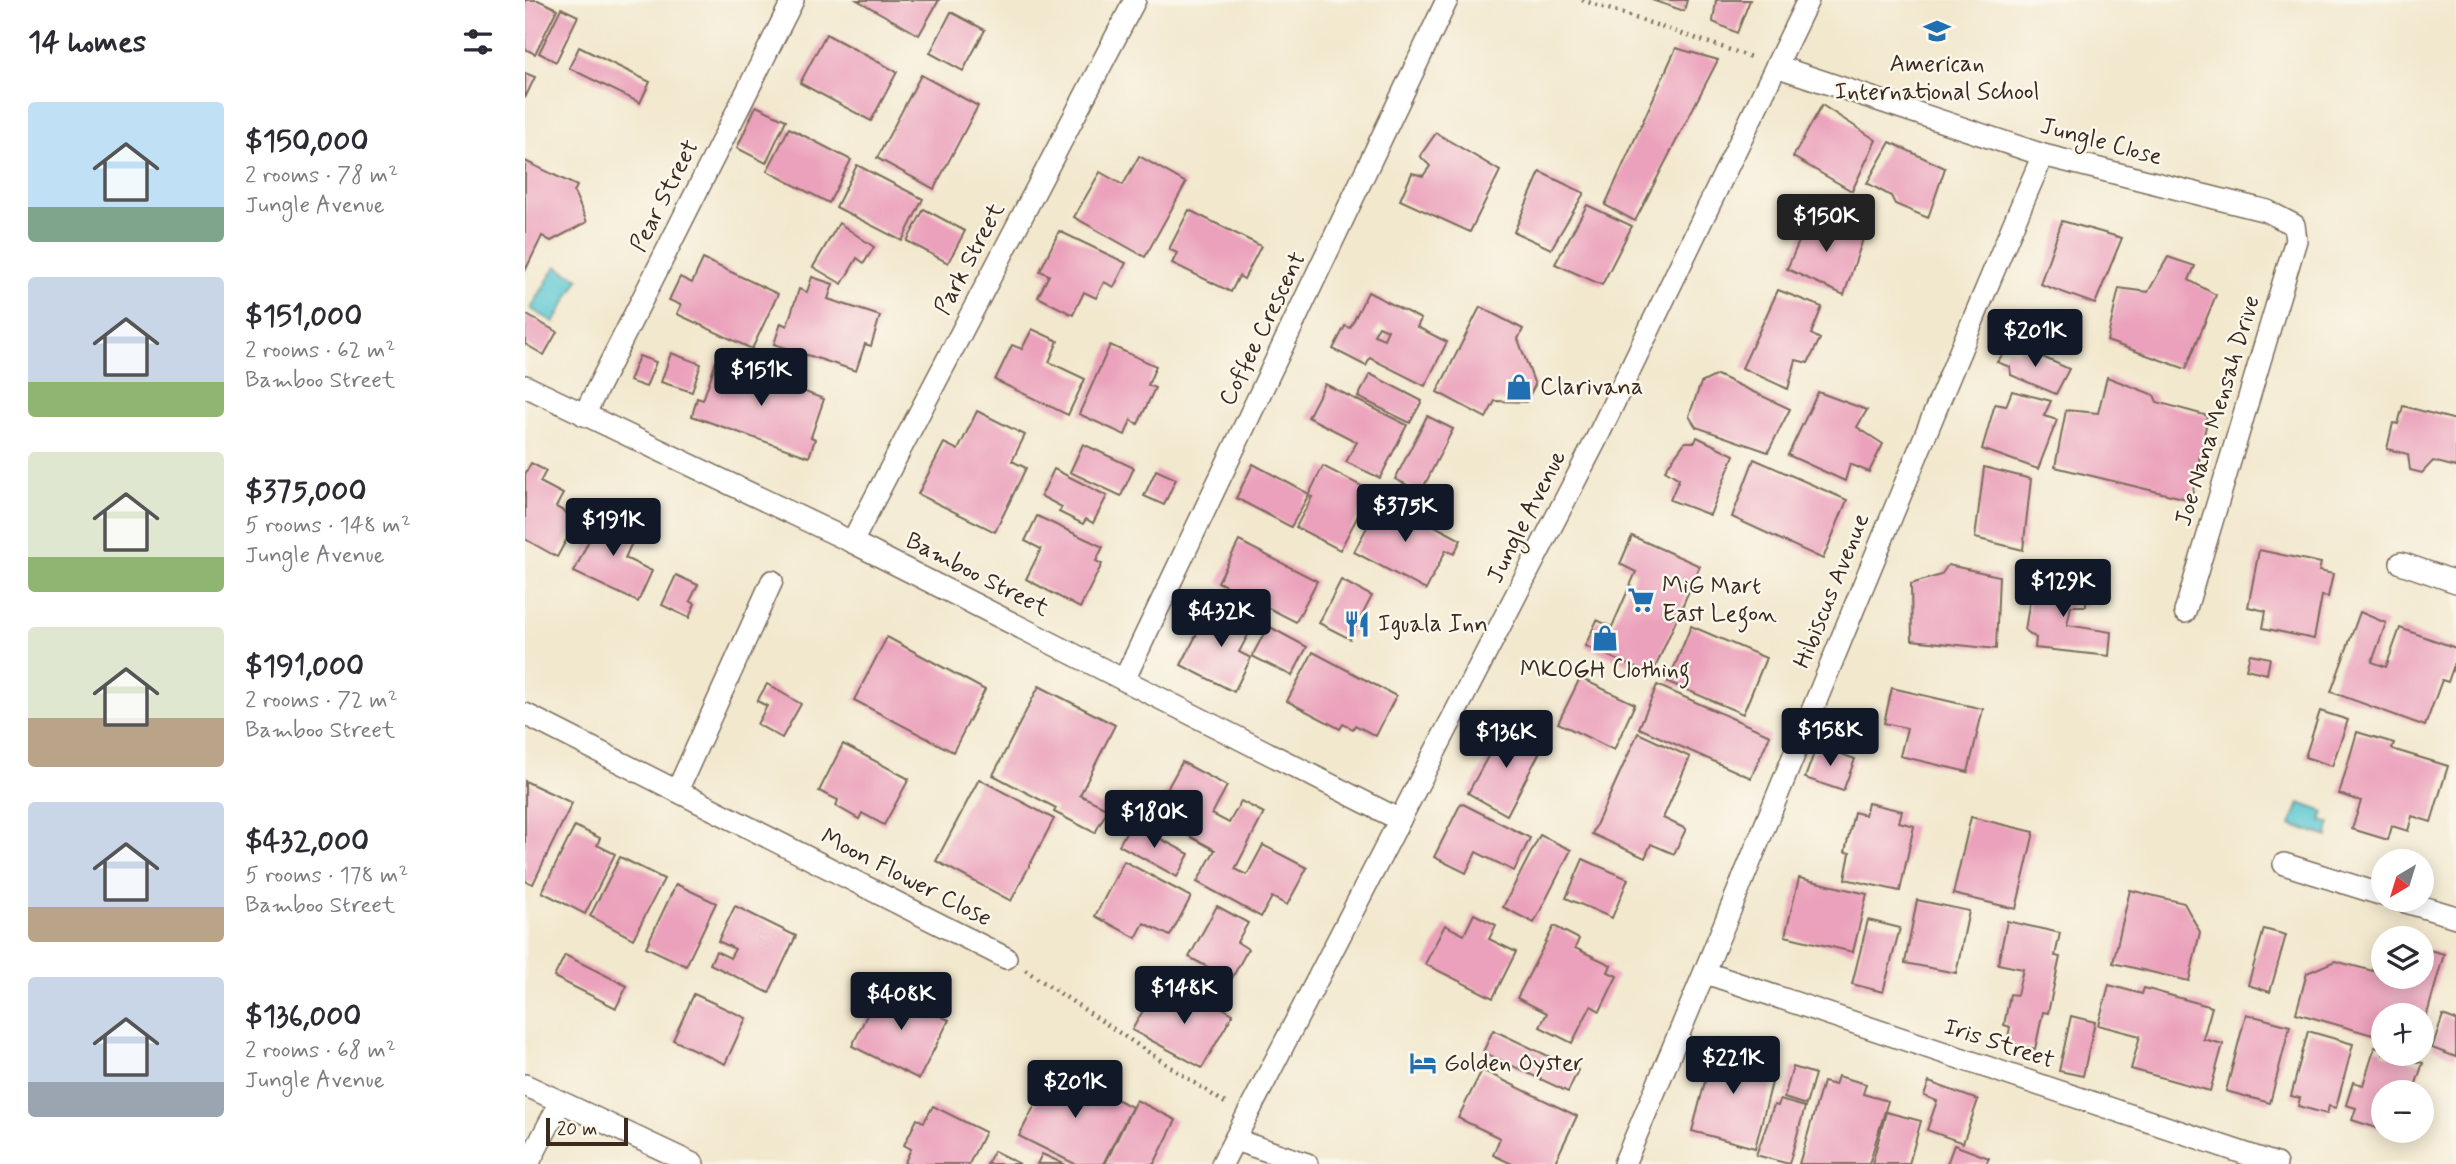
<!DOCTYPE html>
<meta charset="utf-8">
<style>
body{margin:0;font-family:Mynerve,sans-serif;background:#f2f2f3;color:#2b2b33;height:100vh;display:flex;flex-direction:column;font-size:26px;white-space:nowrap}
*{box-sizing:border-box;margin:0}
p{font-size:23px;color:#7c7c81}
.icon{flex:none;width:38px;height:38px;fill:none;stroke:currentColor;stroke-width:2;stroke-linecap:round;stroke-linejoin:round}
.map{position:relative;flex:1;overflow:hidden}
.sheet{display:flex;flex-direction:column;background:#fff;width:525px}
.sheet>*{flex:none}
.needle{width:46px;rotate:218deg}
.controls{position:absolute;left:1846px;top:849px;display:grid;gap:14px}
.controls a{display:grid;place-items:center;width:63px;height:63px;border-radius:50%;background:#fff;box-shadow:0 4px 18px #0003;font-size:35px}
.scale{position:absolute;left:21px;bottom:18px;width:82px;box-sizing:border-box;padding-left:7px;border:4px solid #3b2a1e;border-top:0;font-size:19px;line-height:24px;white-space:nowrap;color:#3b2a1e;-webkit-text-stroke:5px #fbf7ec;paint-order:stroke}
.price{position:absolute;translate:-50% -60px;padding:0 16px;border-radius:7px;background:#111827;color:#fff;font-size:23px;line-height:46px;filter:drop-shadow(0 2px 4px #0008)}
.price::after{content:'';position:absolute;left:50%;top:42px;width:21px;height:16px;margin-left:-10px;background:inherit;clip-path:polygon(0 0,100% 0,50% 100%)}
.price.on{background:#222;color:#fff}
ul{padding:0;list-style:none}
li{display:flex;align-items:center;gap:21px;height:175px;padding:0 28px}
li span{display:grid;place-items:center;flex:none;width:196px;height:140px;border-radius:7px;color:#555}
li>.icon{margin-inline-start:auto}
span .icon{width:84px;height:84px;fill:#fffc;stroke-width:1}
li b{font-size:30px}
h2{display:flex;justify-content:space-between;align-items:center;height:84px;padding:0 28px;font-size:30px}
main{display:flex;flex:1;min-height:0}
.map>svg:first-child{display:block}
.water{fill:#5ac7d1;stroke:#4a7878;stroke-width:2}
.building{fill:#eba1bb;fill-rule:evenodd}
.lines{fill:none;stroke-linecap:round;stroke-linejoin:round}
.street-casing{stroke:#7b6c5c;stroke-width:24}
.path{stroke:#7b6c5c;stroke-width:4.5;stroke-dasharray:2 5;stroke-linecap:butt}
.street{stroke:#fff;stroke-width:21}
.labels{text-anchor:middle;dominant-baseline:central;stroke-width:5;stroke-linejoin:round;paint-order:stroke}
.poi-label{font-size:24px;fill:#3b2a1e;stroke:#fbf7ec;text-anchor:start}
.street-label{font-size:24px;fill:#3b2a1e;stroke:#fbf7ec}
</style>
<main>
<section class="sheet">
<h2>14 homes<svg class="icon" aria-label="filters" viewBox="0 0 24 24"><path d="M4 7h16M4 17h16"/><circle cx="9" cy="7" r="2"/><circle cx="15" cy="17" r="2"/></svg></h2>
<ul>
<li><span style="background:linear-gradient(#bfe0f5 75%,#7fa58c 0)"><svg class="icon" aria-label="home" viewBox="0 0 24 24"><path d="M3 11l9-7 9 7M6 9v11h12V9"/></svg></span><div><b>$150,000</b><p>2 rooms · 78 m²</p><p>Jungle Avenue</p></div></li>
<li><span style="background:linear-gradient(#c9d6e8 75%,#8fb573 0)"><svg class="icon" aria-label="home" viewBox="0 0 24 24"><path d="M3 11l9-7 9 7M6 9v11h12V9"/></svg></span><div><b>$151,000</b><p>2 rooms · 62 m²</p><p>Bamboo Street</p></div></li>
<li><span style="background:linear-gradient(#dfe7d0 75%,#8fb573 0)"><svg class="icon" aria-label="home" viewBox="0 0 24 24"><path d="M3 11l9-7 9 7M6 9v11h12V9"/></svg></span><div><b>$375,000</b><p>5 rooms · 148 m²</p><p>Jungle Avenue</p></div></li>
<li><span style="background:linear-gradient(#dfe7d0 65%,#b9a48a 0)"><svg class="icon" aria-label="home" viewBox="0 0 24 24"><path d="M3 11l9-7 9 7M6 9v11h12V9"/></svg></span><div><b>$191,000</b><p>2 rooms · 72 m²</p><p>Bamboo Street</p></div></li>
<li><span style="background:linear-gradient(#c9d6e8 75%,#b9a48a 0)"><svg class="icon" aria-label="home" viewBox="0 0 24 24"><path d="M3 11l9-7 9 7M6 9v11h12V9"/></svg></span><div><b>$432,000</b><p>5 rooms · 178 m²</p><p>Bamboo Street</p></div></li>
<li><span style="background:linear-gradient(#c9d6e8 75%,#9aa5b1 0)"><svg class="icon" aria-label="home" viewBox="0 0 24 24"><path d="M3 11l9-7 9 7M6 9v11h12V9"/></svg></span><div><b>$136,000</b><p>2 rooms · 68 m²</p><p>Jungle Avenue</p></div></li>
</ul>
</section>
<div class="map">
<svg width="1931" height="1164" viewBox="0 0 1931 1164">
<rect width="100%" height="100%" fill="#fbf7ec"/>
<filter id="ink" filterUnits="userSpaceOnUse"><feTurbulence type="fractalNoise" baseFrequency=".0143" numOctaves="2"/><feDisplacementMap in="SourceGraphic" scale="14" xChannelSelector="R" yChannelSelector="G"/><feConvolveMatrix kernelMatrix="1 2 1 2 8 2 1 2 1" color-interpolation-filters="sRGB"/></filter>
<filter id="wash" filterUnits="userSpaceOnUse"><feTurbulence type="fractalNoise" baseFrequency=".00686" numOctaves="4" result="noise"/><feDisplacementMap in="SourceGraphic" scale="28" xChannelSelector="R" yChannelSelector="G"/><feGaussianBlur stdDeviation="1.57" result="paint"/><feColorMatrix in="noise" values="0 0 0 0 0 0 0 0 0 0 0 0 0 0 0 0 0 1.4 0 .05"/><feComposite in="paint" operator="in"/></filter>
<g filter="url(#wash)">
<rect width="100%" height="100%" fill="#f2e8ce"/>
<!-- water -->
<g class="water">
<path d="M31,266L54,279L29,322L6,309Z"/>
<path d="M1774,803L1799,812L1796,820L1805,823L1803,837L1766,825Z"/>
</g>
<g id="blocks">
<!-- building -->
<g class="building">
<path d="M0,0H13L32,9L10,54L0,49Z"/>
<path d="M332,0H414L394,35Z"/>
<path d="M1127,0H1162L1159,11Z"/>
<path d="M1191,0H1225L1212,33L1188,22Z"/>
<path d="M36,8L53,16L31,62L14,53Z"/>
<path d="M426,12L460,30L438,71L405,53Z"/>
<path d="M301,34L372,72L346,121L275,83Z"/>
<path d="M54,47L125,82L115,103L44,68Z"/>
<path d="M1151,48L1193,60L1110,221L1080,205Z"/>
<path d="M0,73L10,77L0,98Z"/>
<path d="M396,75L453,106L409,189L352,158Z"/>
<path d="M1297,105L1351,140L1327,191L1268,157Z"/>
<path d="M231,106L261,120L241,163L212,148Z"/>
<path d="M264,128L326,160L304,203L242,171Z"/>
<path d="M911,133L975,171L945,232L875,200L887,173L898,176L905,166L895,156Z"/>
<path d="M1365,142L1420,168L1403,218L1370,204L1366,196L1342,183Z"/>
<path d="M614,156L661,183L620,257L549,217L575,172L598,185Z"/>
<path d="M0,161L52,186L49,192L62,222L26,241L17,236L0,271Z"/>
<path d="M332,165L398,199L377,241L311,207Z"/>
<path d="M1015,172L1059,193L1026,249L989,232Z"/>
<path d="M1062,205L1107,226L1077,285L1030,264Z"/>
<path d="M399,209L440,231L423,263L382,241Z"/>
<path d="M664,210L736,246L719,279L714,276L706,292L647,263L652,253L644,249Z"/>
<path d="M1287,212L1338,239L1319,295L1262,269Z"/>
<path d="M1537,221L1597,238L1570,304L1515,284Z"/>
<path d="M314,223L349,247L339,263L332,258L317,284L288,267Z"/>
<path d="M534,231L601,263L589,287L579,282L571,298L559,292L548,315L513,297L524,275L515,271Z"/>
<path d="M1643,257L1670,266L1664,280L1691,295L1661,369L1582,341L1594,288L1623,292Z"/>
<path d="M178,259L253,294L227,349L152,314L156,305L144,300L155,277L167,283Z"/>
<path d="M287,277L308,284L303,299L355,316L346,346L340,344L331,371L249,344L256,323L262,326L274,289L282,292Z"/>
<path d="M1253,290L1297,307L1286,334L1295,339L1283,363L1271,360L1263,389L1217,368Z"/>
<path d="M843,292L896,319L892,327L922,342L900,386L845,358L841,366L808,349L820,326L825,328ZM854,326L863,330L859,339L849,335Z"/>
<path d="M955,307L998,329L993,339L1010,385L1001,402L970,401L961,418L912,392Z"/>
<path d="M0,314L32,332L19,355L0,344Z"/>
<path d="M507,329L533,341L524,362L560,379L543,415L470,380L487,345L497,349Z"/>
<path d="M585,345L631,366L623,385L630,388L613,424L606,420L600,435L554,414Z"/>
<path d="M1494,346L1544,369L1531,394L1486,375L1485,367L1472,362L1482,349L1494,352Z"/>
<path d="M146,353L176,364L167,392L136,382Z"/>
<path d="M114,356L131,362L121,387L104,381Z"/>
<path d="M191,362L210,368L211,365L224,368L222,373L255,383L257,378L274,384L272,389L299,399L286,437L290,439L284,457L167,416L172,398L178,400Z"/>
<path d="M845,374L897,401L885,423L833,397Z"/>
<path d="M1192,375L1265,409L1243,452L1171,427L1164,416L1176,383Z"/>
<path d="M1582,377L1629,395L1632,402L1683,416L1666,500L1530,467L1541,410L1573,413Z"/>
<path d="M800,384L882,425L855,478L821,462L832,442L783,417Z"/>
<path d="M1487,391L1526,401L1519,416L1532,420L1513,469L1457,449L1470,404L1481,406Z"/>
<path d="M1293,392L1342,410L1332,427L1358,444L1344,472L1325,464L1320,481L1263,455Z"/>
<path d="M1878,406L1931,420V467L1908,461L1897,473L1885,470L1883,454L1862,449L1868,423L1873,424Z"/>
<path d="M452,411L500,435L487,461L501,468L470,532L393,494L419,443L433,450Z"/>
<path d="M902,416L928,429L896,492L870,479Z"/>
<path d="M1172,437L1209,455L1185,515L1145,500L1154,479L1140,470L1160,442H1170Z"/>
<path d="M558,444L609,468L596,496L545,472Z"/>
<path d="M1229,459L1322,500L1298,559L1207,517Z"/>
<path d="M6,463L21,471L15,482L38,494L31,507L53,519L32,557L0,539V474Z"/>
<path d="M728,464L784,494L798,466L846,491L815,550L771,527L787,497L783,496L766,527L711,498Z"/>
<path d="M1459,467L1506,479L1498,550L1450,538Z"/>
<path d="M529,469L582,496L568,523L561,519L558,524L534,512L537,507L516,496Z"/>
<path d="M631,470L651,479L639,505L619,496Z"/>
<path d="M857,498L936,540L929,554L921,550L901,590L829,552Z"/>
<path d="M78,510L114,527L100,558L127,571L113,602L49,572Z"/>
<path d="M512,516L578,547L571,561L577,564L555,608L501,579L516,549L500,541Z"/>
<path d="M1107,536L1175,566L1127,675L1060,646L1072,620L1087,627L1111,572L1095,564Z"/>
<path d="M714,541L792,581L771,622L693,582Z"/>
<path d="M1734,550L1796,563L1794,571L1808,574L1803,597L1797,596L1789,639L1738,628L1741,611L1723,607Z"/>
<path d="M1423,565L1474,576L1471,649L1387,640L1386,584L1416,575Z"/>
<path d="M151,575L173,585L165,601L170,604L164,618L137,605Z"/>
<path d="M1521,579H1562L1561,606H1546L1542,625L1586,632L1584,656L1510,648L1511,638L1500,630L1507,587Z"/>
<path d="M816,580L847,596L825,639L794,623Z"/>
<path d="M694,603L730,622L714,652L726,658L709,692L656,665L677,624L691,632L694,627L684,621Z"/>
<path d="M1835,612L1861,623L1847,662L1861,667L1875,628L1931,648V659L1923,682L1917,680L1900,726L1806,692Z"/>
<path d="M743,626L782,647L767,676L727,656Z"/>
<path d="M1166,626L1241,658L1218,714L1143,682Z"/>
<path d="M362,637L460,690L428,752L329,700Z"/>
<path d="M788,652L871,696L851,736L830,725L828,729L818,724L815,729L762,701Z"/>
<path d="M1725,654L1745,658L1742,674L1721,669Z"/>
<path d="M1055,678L1110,704L1089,750L1033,723Z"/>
<path d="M242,684L276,704L257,738L232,724L242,706L232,701Z"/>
<path d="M1132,685L1245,735L1226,778L1114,728Z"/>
<path d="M514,686L590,725L555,795L583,809L570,833L529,812L531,808L468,775Z"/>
<path d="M1367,688L1458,709L1443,772L1375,756L1382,728L1359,723Z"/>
<path d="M1795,711L1823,720L1807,766L1780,757Z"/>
<path d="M980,725L1018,746L982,815L943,793Z"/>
<path d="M1832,732L1869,743L1867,749L1923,766L1906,822L1887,816L1883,831L1867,826L1863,840L1827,829L1836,801L1814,794Z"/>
<path d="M1113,733L1165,757L1138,818L1161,829L1149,854L1126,844L1120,858L1067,834Z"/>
<path d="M318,744L384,779L359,825L337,813L334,819L311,806L313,800L294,791Z"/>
<path d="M1292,745L1330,759L1318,791L1280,778Z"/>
<path d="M657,762L702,786L687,814L704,823L716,801L739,813L710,869L722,875L738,845L782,868L762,905L747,897L736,917L672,882L690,850L648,827L656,811L636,800Z"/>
<path d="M454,779L529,819L486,901L411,861Z"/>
<path d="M0,781L47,803L8,884L0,881Z"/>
<path d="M936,803L1005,838L989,871L951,852L941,873L909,857Z"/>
<path d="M1343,803L1377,811L1374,822L1389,826L1375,891L1320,879L1325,853L1320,852L1329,812L1340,815Z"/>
<path d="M1446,817L1509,832L1491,909L1428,894Z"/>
<path d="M606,823L664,854L652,877L594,845Z"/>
<path d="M50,826L75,838L72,845L90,854L60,914L17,892Z"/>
<path d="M1015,835L1046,850L1009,923L978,907Z"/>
<path d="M95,857L139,879L108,939L65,916Z"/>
<path d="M1058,859L1103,879L1087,918L1041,898Z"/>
<path d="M599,861L666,897L645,936L619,923L611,938L570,916Z"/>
<path d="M1274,878L1342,894L1328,952L1260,936Z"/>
<path d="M151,884L191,903L161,966L121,947Z"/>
<path d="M1605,890L1659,903L1675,932L1664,981L1588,963Z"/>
<path d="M1392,900L1444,911L1431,973L1380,963Z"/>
<path d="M210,906L271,936L244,993L185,964L191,951L205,958L210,949L193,941Z"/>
<path d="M692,906L723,923L712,942L723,949L706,980L664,957Z"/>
<path d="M949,914L971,925L964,939L991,952L968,998L900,964L920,925L939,935Z"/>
<path d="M1343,920L1375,928L1358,992L1327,984Z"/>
<path d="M1482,921L1535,933L1530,956L1535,957L1523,1013L1518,1012L1510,1049L1482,1043L1485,1027L1479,1025L1485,994L1492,995L1498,969L1473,964Z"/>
<path d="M1029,926L1054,939L1050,948L1086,965L1083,972L1092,976L1075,1011L1066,1006L1047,1043L1015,1027L1022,1013L992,998Z"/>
<path d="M1739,929L1761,935L1745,992L1723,985Z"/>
<path d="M1897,948L1919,954L1901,1018L1873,1010L1872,1015H1858V1038L1771,1013L1782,973L1810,961L1848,971L1854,952L1858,953V976H1897Z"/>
<path d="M40,955L102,986L91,1008L29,977Z"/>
<path d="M1584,985L1617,994L1619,988L1687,1007L1678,1039L1698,1044L1685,1091L1606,1069L1615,1036L1573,1025Z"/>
<path d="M356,986L381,998L383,992L408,1005L405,1011L424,1020L394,1079L327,1046Z"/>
<path d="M629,991L662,1010L671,993L708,1014L677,1068L607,1030Z"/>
<path d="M169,994L221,1018L200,1064L148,1040Z"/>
<path d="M1721,1014L1765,1026L1745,1103L1701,1091Z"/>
<path d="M1918,1015L1931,1020V1057L1907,1048Z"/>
<path d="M1546,1016L1570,1022L1558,1076L1534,1071Z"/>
<path d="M968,1030L1053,1070L1043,1092L958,1052Z"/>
<path d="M1783,1031L1828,1044L1811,1108L1804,1106L1802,1114L1773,1106L1775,1098L1766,1096Z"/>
<path d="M1191,1040L1235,1052L1231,1070L1249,1075L1230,1148L1167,1131Z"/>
<path d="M1850,1047L1858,1050V1054L1898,1063L1888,1092H1858V1130L1827,1120L1831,1108L1821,1105L1828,1082L1838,1085Z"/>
<path d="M529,1067L607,1107L578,1164H550L494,1136Z"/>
<path d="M1268,1067L1290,1074L1281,1105L1259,1098Z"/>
<path d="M957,1070L1052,1116L1029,1164H987L968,1155L975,1138L933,1118Z"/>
<path d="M1313,1076L1341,1084L1338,1094L1363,1101L1344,1164H1274L1298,1082L1310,1085Z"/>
<path d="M1404,1082L1453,1100L1438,1143L1402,1130L1412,1101L1399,1096Z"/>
<path d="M611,1100L651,1120L629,1164H580Z"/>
<path d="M1255,1100L1280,1107L1264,1164L1231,1155L1249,1105L1253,1106Z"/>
<path d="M408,1106L460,1132L444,1164H379L386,1149L379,1145L392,1119L399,1122Z"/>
<path d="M1361,1112L1396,1121L1384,1164H1347Z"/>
<path d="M1429,1145L1464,1158L1461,1164H1422Z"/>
<path d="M469,1151L495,1164H462Z"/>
<path d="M517,1154L539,1164H512Z"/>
</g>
</g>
</g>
<g filter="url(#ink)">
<use href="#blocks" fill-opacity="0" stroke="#7b6c5c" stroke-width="2"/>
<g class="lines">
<!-- street casing -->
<g class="street-casing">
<g id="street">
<path d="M1251,66L1518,155L1742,211L1769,225L1771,240L1660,612"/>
<path d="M0,386L327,542L875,820"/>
<path d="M59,415L268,0"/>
<path d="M327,542L610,0"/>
<path d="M1876,563L1931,582"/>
<path d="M599,680L922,0"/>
<path d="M0,714L481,958"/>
<path d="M152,791L247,581"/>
<path d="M1759,864L1858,895"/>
<path d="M1874,900L1931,917"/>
<path d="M1181,973L1751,1164"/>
<path d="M0,1085L168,1164"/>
<path d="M710,1140L782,1164"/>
<path d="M3,1164L35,1103"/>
<path d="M697,1164L1070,442L1283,0"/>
<path d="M1099,1164C1242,829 1374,489 1518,155"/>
</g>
</g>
<!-- path -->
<g class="path">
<path d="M1057,0L1229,58"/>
<path d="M500,970L703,1105"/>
</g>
<!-- street -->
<use href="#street" class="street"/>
</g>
</g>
<!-- icons -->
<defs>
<g id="school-bare" transform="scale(2.1)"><path d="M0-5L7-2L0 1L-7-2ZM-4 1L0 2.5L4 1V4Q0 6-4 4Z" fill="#1f6fb2" stroke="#fbf7ec" stroke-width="2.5" paint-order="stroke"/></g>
<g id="shop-bare" transform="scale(2.1)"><path d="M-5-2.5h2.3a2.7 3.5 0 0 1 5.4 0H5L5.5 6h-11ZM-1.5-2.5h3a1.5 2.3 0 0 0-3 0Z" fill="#1f6fb2" stroke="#fbf7ec" stroke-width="2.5" paint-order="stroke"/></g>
<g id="supermarket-bare" transform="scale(2.1)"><path d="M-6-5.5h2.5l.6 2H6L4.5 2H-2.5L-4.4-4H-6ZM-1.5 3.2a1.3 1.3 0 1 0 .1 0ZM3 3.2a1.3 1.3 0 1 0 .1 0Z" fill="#1f6fb2" stroke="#fbf7ec" stroke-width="2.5" paint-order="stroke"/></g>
<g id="restaurant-bare" transform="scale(2.1)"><path d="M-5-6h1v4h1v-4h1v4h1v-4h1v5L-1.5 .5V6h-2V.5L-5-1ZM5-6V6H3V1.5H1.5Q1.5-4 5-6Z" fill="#1f6fb2" stroke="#fbf7ec" stroke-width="2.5" paint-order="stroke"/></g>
<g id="hotel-bare" transform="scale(2.1)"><path d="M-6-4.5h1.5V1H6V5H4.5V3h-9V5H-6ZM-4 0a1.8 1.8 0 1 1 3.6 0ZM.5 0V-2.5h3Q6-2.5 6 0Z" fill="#1f6fb2" stroke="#fbf7ec" stroke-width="2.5" paint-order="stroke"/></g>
</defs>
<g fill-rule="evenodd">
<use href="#school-bare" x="1412" y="31"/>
<use href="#shop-bare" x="994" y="387"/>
<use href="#supermarket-bare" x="1116" y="600"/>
<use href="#restaurant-bare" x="832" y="624"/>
<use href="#shop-bare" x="1080" y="638"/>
<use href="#hotel-bare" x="898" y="1063"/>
</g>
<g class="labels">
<!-- poi labels -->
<g class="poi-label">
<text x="1412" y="64" text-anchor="middle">American<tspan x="1412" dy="28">International School</tspan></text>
<text x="1015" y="387">Clarivana</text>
<text x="1137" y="586">MiG Mart<tspan x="1137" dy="28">East Legon</tspan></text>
<text x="853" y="624">Iguala Inn</text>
<text x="1080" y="670" text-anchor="middle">MKOGH Clothing</text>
<text x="919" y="1063">Golden Oyster</text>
</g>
<!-- street labels -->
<g class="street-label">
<text transform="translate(1576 142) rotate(15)">Jungle Close</text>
<text transform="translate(140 196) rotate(-63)">Pear Street</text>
<text transform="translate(445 259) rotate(-62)">Park Street</text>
<text transform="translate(738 329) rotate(-64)">Coffee Crescent</text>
<text transform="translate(1693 411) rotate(-73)">Joe Nana Mensah Drive</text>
<text transform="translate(1002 517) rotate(-63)">Jungle Avenue</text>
<text transform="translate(452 575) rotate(27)">Bamboo Street</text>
<text transform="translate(1307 591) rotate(-68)">Hibiscus Avenue</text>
<text transform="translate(381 878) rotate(27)">Moon Flower Close</text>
<text transform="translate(1474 1044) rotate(18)">Iris Street</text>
</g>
</g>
</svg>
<div class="controls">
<a><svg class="needle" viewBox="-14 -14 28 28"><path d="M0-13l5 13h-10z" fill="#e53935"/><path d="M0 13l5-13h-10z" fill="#7c7c81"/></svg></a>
<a><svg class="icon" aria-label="layers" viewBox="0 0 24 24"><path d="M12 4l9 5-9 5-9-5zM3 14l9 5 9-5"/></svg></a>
<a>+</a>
<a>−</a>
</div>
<div class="scale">20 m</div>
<b class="price on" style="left:1301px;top:254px">$150K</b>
<b class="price" style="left:1510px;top:369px">$201K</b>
<b class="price" style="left:236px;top:408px">$151K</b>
<b class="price" style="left:880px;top:544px">$375K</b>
<b class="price" style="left:88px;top:558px">$191K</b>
<b class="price" style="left:1538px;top:619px">$129K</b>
<b class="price" style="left:696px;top:649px">$432K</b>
<b class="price" style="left:1305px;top:768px">$158K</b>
<b class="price" style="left:981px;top:770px">$136K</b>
<b class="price" style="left:629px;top:850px">$180K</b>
<b class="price" style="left:659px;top:1026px">$148K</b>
<b class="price" style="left:376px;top:1032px">$408K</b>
<b class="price" style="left:1208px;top:1096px">$221K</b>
<b class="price" style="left:550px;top:1120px">$201K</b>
</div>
</main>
